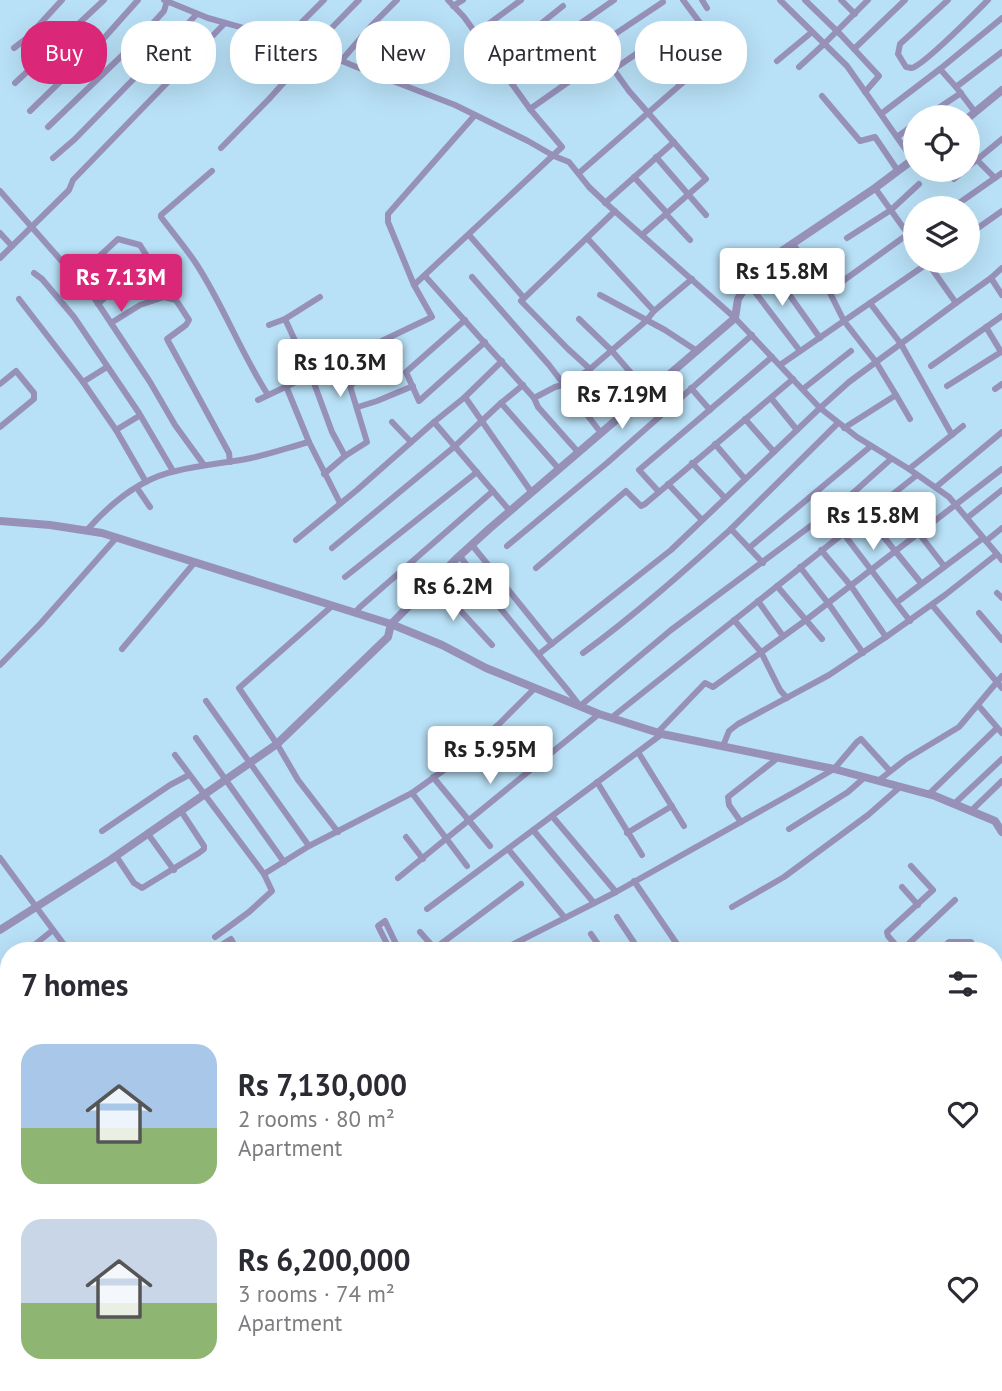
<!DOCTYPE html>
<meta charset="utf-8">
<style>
body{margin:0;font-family:"PT Sans",sans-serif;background:#f7f7f7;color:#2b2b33;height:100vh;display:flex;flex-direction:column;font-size:26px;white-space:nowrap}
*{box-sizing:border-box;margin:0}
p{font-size:23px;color:#7c7c81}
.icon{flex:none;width:38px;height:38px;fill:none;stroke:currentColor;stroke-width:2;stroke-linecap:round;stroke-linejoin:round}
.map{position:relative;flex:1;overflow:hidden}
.panel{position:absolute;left:0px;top:942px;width:1003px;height:450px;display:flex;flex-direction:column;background:#fff;border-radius:28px 28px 0 0;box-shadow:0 7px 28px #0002}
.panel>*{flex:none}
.banner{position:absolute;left:21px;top:21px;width:961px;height:63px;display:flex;gap:14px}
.fabs{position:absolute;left:903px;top:105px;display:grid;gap:14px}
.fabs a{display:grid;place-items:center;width:77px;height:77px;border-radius:50%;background:#fff;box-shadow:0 7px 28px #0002;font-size:35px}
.price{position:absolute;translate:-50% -60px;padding:0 16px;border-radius:7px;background:#fff;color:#222;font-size:23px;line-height:46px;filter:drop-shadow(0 2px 4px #0008)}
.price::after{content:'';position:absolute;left:50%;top:42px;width:21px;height:16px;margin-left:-10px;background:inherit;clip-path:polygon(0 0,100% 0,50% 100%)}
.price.active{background:#db2777;color:#fff}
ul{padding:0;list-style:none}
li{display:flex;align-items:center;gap:21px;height:175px;padding:0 21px}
li span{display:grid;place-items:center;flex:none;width:196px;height:140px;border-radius:21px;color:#555}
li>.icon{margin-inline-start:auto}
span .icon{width:84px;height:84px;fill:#fffc;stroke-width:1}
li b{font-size:30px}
h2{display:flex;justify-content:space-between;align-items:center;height:84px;padding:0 21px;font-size:30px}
.chip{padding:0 24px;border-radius:28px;background:#fff;box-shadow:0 7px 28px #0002;font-size:24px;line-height:63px}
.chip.active{background:#db2777;color:#fff}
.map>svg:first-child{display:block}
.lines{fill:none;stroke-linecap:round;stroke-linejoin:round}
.minor{stroke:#9791ba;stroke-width:6}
.tertiary{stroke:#9791ba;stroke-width:8}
.trunk{stroke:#584694;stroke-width:10}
</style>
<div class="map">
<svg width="1002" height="1391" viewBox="0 0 1002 1391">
<rect width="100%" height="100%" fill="#b8e0f6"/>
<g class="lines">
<!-- minor -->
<g class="minor">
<path d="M164,0L208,18L304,45L354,66L455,105L528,141L554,156L569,162L589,187L609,206L735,318L820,408L857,437L909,469L949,497L1002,560"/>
<path d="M702,0L707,8"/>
<path d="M780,0L847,66L913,160"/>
<path d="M805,0L841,35L879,76L865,92"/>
<path d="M841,0L855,14"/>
<path d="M948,0L900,44L898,54L906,67C908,67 910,68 912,68C925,64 976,12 988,0"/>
<path d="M453,6L463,0"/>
<path d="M585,30L581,23L614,0"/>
<path d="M475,34L521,0"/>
<path d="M284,40L324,0"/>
<path d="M136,42L153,59"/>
<path d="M597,46L663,2"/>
<path d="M14,48L27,38L62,0"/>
<path d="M854,49L905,0"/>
<path d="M494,60L523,38L563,6"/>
<path d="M341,61L372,25L397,0"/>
<path d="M777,61L812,32"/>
<path d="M799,67L824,44L868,0"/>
<path d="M614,69L680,24"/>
<path d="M15,83L104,0"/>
<path d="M512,84L585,30L629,91L706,179L643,234"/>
<path d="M956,87L940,69L1002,18"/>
<path d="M822,96L860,141L875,137L898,171"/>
<path d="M530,109L604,57"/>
<path d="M30,111L97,46L138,0"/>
<path d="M975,112L956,87L1002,52"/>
<path d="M881,114L940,69"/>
<path d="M925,117L961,93"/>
<path d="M48,127L136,42L164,11L167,1"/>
<path d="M897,137L915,124"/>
<path d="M221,148L269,99L297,68L312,48L359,0"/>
<path d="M968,151L995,178"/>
<path d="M656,157L706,215"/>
<path d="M53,158L75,139L197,14"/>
<path d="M968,167L1002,139"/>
<path d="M212,171L161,215V217C173,233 186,248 197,265C224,307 241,353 268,395"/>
<path d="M579,173L719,51L715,39L709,35L683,0"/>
<path d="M634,177L667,213"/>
<path d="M954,179L965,170"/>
<path d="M875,188L915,244"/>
<path d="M0,191L95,299L150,382L175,425L204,465"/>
<path d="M605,203L674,142"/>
<path d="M952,208L1002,173"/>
<path d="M666,214L690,240"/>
<path d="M0,233L12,246"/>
<path d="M469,235L524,298"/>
<path d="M968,235L1002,211"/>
<path d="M587,238L654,311"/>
<path d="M847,238L891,210L919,184"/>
<path d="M792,243L829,291L844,321L876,362L896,395L844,428"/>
<path d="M0,258L69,190L73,180L225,23"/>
<path d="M927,262L956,303L991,278L1002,295"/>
<path d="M763,263L788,293L820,338"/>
<path d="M730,267L748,283L800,351"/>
<path d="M34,273L42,279L74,317L139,413L173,471"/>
<path d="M425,276L534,398L538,407L578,452"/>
<path d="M472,277L549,365L601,433"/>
<path d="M76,278L118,239L140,245L148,258L98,304"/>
<path d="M991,278L1002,268"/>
<path d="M414,285L562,147L530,109L464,17L448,0"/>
<path d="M829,291L915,229"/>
<path d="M600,295L665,330L697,351"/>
<path d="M320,297L285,319L311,375L332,432L345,456"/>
<path d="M19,299L83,382L116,430L146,482"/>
<path d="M870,303L901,344L952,435"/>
<path d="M579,319L612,351L638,381"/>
<path d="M465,320L406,372L419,401L485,342"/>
<path d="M111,323L140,305L164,297L176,300L189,320L186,325L167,339L229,453L230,462"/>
<path d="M269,325L285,319"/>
<path d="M502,361L465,397L532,493"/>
<path d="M780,365L931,261"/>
<path d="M931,366L1002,316"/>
<path d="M590,369L568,349L521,301L615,211"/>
<path d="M83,382L107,367"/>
<path d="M0,384L16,371L34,393V399L0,427"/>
<path d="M286,386L309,442L340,503"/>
<path d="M947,386L1001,352L986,327"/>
<path d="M691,388L710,410"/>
<path d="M803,389L851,351"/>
<path d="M995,389L1002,384"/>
<path d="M896,395L910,419"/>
<path d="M465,397L434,422L510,511"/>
<path d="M534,398L555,387L570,383L590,369L646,321L654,311L692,279"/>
<path d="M771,398L797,430"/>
<path d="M258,400L432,317L414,285L388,222V214L475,115"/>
<path d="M501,403L559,469"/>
<path d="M358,407L377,401L413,386"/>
<path d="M745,419L774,452"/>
<path d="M392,422L411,442"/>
<path d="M838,423L731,529L749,548L871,446"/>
<path d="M116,430L139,416"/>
<path d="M715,444L745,479"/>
<path d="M692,463L725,498"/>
<path d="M909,469L963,426"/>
<path d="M324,474L345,456L367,442L350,386L357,380L399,363"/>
<path d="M668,484L702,520"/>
<path d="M936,487L1002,432"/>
<path d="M137,488L150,507"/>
<path d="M659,492L639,470L772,357"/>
<path d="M890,496L944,566"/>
<path d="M866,515L921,583"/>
<path d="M967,518L1002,490"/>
<path d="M87,530C110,504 141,478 176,471C201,465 226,463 251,458C271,454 290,447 309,442"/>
<path d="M843,533L910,621"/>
<path d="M296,540L357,490L434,422"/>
<path d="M986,541L1002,528"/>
<path d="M472,545L552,644"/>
<path d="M507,546L607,463L752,335"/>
<path d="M332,548L454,447L501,403L523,385"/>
<path d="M749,548L763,563"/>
<path d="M821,550L851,586L886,637"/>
<path d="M460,556L482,586L570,693L580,706L671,630L844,501L891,459"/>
<path d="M800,567L828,603L863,653"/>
<path d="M536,568L626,491L641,506L645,504L793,379"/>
<path d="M345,577L477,472"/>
<path d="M434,582L492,645"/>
<path d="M777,586L822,639"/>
<path d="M997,593L1002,598"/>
<path d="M900,600L983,538"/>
<path d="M758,601L783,636"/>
<path d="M932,605L1002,688"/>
<path d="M332,606L239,688L277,744L298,780L338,832"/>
<path d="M355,613L360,607L493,491"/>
<path d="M979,613L1002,640"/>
<path d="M734,620L761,652L780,690L787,698"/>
<path d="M122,649L195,562"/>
<path d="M583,653C635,615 683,572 731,529"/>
<path d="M539,654L671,550L820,408L849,382L956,303"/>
<path d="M0,665L41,623L117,537"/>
<path d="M206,701L309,846"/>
<path d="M978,705L1002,733"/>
<path d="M611,718L917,475"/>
<path d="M658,732L705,683L713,687L806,620L1002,469"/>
<path d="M196,738L284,862"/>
<path d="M723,746L729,731L738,724L829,675L886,637L945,595L997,554"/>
<path d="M638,752L684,826"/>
<path d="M175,755L264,874"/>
<path d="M433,777L490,846"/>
<path d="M878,781L906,759L959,727L1002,676"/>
<path d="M597,782L642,855"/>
<path d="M412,793L467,866"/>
<path d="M929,794L997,728"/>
<path d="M954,804L1002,759"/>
<path d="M971,811L1002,781"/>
<path d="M552,816L616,892"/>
<path d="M741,822L729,805L728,797L779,757"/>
<path d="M789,829L848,792L865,777"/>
<path d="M533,830L594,903"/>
<path d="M102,831L170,785L189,775"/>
<path d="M627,833L672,806"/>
<path d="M148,834L174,870"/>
<path d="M406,837L423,859"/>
<path d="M508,849L565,918"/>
<path d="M116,856L134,883L142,888L199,853L204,849V846L181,811"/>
<path d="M0,858L68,950"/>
<path d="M398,878L599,714"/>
<path d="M634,881L681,950"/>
<path d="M902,887L918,905"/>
<path d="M732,907L784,877L868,815L900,787"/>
<path d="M427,909L662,734"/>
<path d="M617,917L639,950"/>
<path d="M420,932L436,950"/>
<path d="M591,934L602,950"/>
<path d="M215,937L249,912L272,891L264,874L309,846L412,793L451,765L499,724L535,688"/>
<path d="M341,948L343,950"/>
<path d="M434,949L521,884"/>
<path d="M28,950L53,930"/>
<path d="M213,950L231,939L237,950"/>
<path d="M390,950L378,926L385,921L399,950"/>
<path d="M502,950L616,892L798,790L834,769L857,742L861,739L890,771"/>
<path d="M900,950L888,936L887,932L933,890L911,866"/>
<path d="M902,950L955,900"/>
<path d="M940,950L949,942H971L977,950"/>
<path d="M994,986L1002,978"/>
<path d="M994,1058L1002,1059"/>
<path d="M994,1091L1002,1086"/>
<path d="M0,1197H9"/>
<path d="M0,1230L9,1229"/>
<path d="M994,1232L1002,1241"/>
<path d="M0,1283L9,1297"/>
<path d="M0,1308L9,1303"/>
<path d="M238,1382L240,1391"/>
<path d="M310,1382L312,1391"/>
<path d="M429,1382L434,1391"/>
<path d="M562,1382L565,1391"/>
<path d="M634,1382L632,1384L636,1391"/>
<path d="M895,1382L901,1391"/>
<path d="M332,1391L361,1382"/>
<path d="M466,1391L479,1382"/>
<path d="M586,1391L592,1382"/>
<path d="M861,1391L871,1382"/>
</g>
<!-- tertiary -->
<g class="tertiary">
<path d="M968,118L1002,90"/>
<path d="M0,521L50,525L102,533L391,624L442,645L486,668L599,714L662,734L834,769L935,796L995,821L1002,832"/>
<path d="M0,930L110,860L277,744L388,637L391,624L456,559L489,529L735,318L738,299L758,267L875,188L915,158"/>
<path d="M994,1172L1002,1164"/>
<path d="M994,1219L1002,1212"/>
<path d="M755,1391L764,1382"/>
<path d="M804,1391L813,1382"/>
</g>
<!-- trunk -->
<g class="trunk">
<path d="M994,1188L1002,1180"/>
<path d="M994,1203L1002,1195"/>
<path d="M771,1391L780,1382"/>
<path d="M788,1391L797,1382"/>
</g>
</g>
</svg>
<div class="fabs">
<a><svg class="icon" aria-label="locate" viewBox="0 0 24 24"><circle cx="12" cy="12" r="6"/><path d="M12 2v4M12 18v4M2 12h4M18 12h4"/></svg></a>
<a><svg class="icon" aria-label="layers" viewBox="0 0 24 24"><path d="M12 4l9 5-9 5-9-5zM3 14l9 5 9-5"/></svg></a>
</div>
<b class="price" style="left:782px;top:308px">Rs 15.8M</b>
<b class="price active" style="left:121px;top:314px">Rs 7.13M</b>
<b class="price" style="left:340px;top:399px">Rs 10.3M</b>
<b class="price" style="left:622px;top:431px">Rs 7.19M</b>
<b class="price" style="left:873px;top:552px">Rs 15.8M</b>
<b class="price" style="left:453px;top:623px">Rs 6.2M</b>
<b class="price" style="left:490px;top:786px">Rs 5.95M</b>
<div class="banner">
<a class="chip active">Buy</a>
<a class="chip">Rent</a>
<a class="chip">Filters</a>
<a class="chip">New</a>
<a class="chip">Apartment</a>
<a class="chip">House</a>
</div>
<section class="panel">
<h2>7 homes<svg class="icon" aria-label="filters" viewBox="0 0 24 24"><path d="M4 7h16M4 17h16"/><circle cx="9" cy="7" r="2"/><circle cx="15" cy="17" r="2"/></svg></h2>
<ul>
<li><span style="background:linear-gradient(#a9c7e8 60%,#8fb573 0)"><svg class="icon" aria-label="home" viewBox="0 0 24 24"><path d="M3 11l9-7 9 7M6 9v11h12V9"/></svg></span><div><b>Rs 7,130,000</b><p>2 rooms · 80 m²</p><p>Apartment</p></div><svg class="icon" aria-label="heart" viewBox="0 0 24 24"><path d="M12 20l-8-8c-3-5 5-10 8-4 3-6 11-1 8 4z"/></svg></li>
<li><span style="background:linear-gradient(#c9d6e8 60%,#8fb573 0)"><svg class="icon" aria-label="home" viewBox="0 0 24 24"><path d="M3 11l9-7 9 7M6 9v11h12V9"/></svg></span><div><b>Rs 6,200,000</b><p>3 rooms · 74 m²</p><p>Apartment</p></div><svg class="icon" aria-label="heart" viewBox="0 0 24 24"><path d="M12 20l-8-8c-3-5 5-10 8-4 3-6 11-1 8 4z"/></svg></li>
</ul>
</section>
</div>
